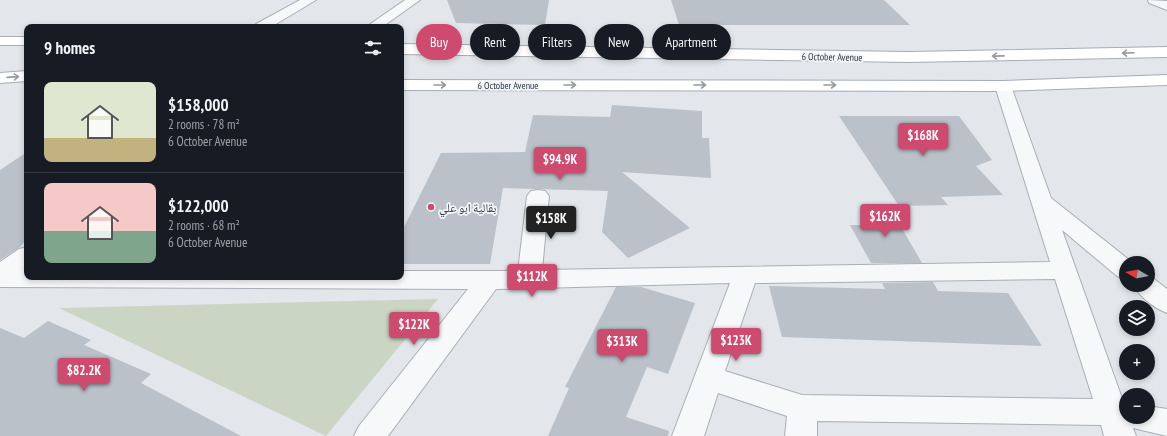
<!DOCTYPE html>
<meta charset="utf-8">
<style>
body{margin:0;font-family:"PT Sans Narrow","Noto Naskh Arabic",sans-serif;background:#20242c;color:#f1f3f6;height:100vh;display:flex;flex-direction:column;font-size:15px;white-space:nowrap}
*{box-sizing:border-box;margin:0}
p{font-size:13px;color:#9ea1a6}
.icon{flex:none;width:22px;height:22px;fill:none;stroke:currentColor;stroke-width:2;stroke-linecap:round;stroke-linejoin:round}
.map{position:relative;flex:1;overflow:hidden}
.sheet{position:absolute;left:24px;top:24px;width:380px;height:256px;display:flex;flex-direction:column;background:#171b24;border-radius:8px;box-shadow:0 2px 6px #0003}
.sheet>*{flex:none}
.banner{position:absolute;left:416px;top:24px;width:380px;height:36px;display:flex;gap:8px}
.needle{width:26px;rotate:280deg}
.tools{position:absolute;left:1119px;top:256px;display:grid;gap:8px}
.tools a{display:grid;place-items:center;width:36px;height:36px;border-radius:50%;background:#171b24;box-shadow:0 2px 6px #0003;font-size:20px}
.price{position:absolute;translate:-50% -34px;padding:0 9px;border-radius:4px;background:#cf4a6f;color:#fff;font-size:13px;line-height:26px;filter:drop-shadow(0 1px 2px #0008)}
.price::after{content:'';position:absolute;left:50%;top:24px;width:12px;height:9px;margin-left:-6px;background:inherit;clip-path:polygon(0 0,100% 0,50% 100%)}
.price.current{background:#222;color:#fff}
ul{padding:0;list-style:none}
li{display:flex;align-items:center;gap:12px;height:100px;padding:0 20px}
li+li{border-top:1px solid #363941}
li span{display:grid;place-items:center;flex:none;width:112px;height:80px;border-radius:8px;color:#555}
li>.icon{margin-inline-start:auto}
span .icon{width:48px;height:48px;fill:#fffc;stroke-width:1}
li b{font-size:17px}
h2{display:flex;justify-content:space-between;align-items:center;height:48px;padding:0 20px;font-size:17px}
.pill{padding:0 14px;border-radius:18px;background:#171b24;box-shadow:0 2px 6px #0003;font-size:14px;line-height:36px}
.pill.current{background:#cf4a6f;color:#fff}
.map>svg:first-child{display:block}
.green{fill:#cbd5c4}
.building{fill:#bac1c9}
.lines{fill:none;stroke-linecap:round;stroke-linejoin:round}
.street-casing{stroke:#a8afb6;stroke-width:2}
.primary-casing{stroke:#a2adb7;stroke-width:2}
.street{fill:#f6f8f9;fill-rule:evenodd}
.primary{fill:#fff;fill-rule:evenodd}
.oneway{stroke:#959ba2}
.poi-dot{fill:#cf4a6f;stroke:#f3f6f8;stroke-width:1.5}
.labels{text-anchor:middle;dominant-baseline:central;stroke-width:3.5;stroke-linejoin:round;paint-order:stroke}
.far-street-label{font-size:10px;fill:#2b3744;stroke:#f3f6f8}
.poi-label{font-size:12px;fill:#2b3744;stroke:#f3f6f8;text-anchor:start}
</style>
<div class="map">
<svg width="1167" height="436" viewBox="0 0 1167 436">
<rect width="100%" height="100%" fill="#e3e7eb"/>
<!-- green -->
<path class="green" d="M438,299L326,436L59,308Z"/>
<!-- building -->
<g class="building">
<path d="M447,0H549L545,25L456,23Z"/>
<path d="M671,0H884L910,25H679Z"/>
<path d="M612,105L702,111V138H709L711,178L622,172L690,228L628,258L602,232L608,191L503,188L490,264H401V233L441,153L525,152L533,115L610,117Z"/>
<path d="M839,116H959L992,160L976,166L1003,195L941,197L948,205L899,206Z"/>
<path d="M27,152V239L19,248L0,260V170Z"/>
<path d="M889,206L922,263H871L850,225H867L862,209Z"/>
<path d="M933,282L938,291L1008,293L1042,346L782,337L769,286L885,289L882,283Z"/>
<path d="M616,287H641L695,303L668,374L647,367L626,417L669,431L668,436H548L569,388L565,387Z"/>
<path d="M48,321L91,340L84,345L151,374L141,383L241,436H0V328L24,338Z"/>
</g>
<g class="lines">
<!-- street casing -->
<g class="street-casing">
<g id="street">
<path d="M300,0H316L271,27H254L256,24Z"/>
<path d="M405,0H420L382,27H366Z"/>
<path d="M1148,0L1167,1V10L1149,3Z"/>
<path d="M1003,81L1009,82L1011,86L1051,198L1133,263H1126V279L1117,276L1062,230L1123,401L1126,402V417H1148V406L1167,409V436L1133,428L1136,436H1104L1101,425L817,421V436H785L787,416L718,393L704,436H672L730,283L496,289L388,436H354L359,426L468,289L0,287V262L19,249L27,247V267L23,269H27V277H401V271H518L527,196L531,191L538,190L545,191L549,196L542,270L1050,262L995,86L997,82ZM1055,279L1093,399L802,395L725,371L755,283Z"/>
<path d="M1148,277L1154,279L1167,289V313C1154,308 1140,297 1133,285H1148Z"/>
</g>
</g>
<!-- primary casing -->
<g class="primary-casing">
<g id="primary">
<rect x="0" y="37" width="27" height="8"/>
<path d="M401,44L908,52L1167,47V57L908,62L401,54Z"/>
<path d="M27,71V81L0,83V73Z"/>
<path d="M1167,75V85L1003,91L401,90V80L1003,81Z"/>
</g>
</g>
<!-- street -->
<use href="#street" class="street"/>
<!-- primary -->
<use href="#primary" class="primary"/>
</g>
<!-- one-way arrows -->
<defs><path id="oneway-shaft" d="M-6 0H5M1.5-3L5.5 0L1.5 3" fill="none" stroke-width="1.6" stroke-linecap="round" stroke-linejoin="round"/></defs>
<g class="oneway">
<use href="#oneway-shaft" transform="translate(1128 53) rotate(178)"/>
<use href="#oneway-shaft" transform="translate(998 56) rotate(179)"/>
<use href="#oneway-shaft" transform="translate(13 77) rotate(-4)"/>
<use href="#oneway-shaft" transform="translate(440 85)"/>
<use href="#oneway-shaft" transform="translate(570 85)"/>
<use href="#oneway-shaft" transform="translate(700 85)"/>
<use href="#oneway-shaft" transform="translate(830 85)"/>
</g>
<!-- markers -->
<circle class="poi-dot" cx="431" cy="207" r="4"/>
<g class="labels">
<!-- far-street labels -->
<g class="far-street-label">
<text transform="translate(832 57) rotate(1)">6 October Avenue</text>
<text x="508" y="85">6 October Avenue</text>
</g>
<!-- poi labels -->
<g class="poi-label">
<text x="439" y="207">بقالية ابو علي</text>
</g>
</g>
</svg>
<div class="tools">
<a><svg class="needle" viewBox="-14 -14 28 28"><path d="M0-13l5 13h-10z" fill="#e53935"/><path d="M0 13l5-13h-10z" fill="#9ea1a6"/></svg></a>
<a><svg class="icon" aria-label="layers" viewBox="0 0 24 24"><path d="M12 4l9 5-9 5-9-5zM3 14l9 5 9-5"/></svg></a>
<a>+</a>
<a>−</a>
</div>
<b class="price" style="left:923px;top:157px">$168K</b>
<b class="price" style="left:560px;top:181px">$94.9K</b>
<b class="price" style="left:885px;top:238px">$162K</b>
<b class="price current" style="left:551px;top:240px">$158K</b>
<b class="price" style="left:532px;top:298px">$112K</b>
<b class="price" style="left:414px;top:346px">$122K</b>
<b class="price" style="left:736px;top:362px">$123K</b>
<b class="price" style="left:622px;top:363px">$313K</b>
<b class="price" style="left:84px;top:392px">$82.2K</b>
<div class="banner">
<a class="pill current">Buy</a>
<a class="pill">Rent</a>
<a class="pill">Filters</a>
<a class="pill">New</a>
<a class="pill">Apartment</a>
</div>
<section class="sheet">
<h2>9 homes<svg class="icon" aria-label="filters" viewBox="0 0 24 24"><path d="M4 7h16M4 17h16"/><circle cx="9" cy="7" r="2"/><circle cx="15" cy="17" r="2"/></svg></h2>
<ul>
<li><span style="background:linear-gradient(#dfe7d0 70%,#c2b280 0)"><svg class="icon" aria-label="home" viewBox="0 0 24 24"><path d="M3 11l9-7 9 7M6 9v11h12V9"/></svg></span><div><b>$158,000</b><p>2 rooms · 78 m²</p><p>6 October Avenue</p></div></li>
<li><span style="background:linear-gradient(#f6c9c9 60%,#7fa58c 0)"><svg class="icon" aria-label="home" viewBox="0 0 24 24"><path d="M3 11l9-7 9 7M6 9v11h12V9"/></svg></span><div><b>$122,000</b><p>2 rooms · 68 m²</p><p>6 October Avenue</p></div></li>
</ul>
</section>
</div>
